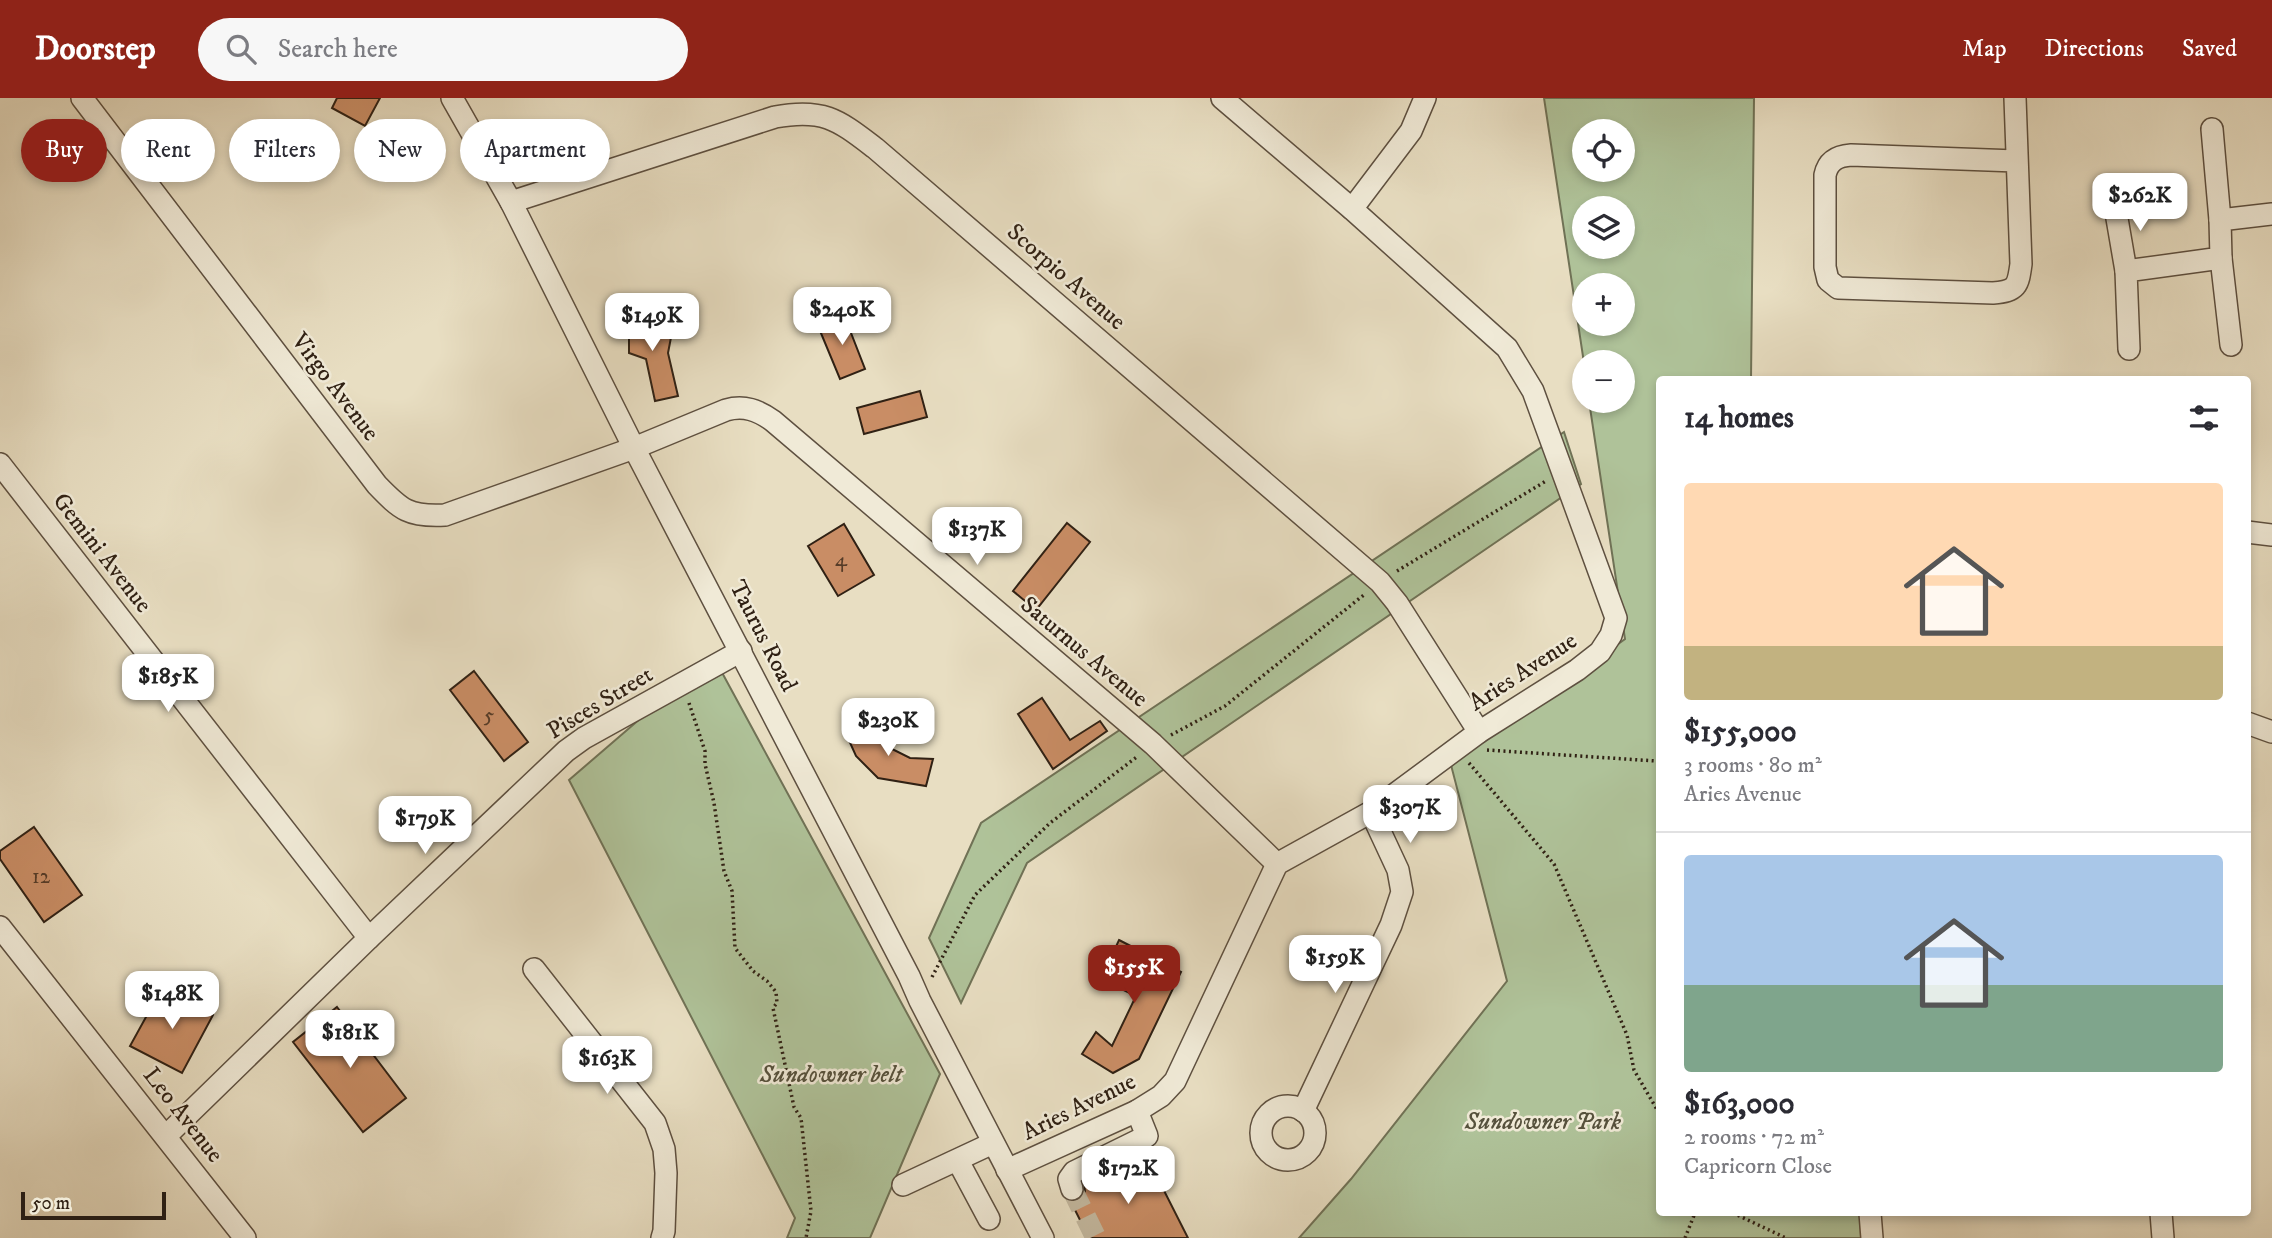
<!DOCTYPE html>
<meta charset="utf-8">
<style>
body{margin:0;font-family:"IM FELL DW Pica",serif;background:#f7f7f7;color:#2b2b33;height:100vh;display:flex;flex-direction:column;font-size:26px;white-space:nowrap}
*{box-sizing:border-box;margin:0}
p{font-size:23px;color:#7c7c81}
.icon{flex:none;width:38px;height:38px;fill:none;stroke:currentColor;stroke-width:2;stroke-linecap:round;stroke-linejoin:round}
.map{position:relative;flex:1;overflow:hidden}
.side{position:absolute;left:1656px;top:278px;width:595px;height:840px;display:flex;flex-direction:column;background:#fff;border-radius:7px;box-shadow:0 4px 10px #0003}
.side>*{flex:none}
.banner{position:absolute;left:21px;top:21px;width:665px;height:63px;display:flex;gap:14px}
.fabs{position:absolute;left:1572px;top:21px;display:grid;gap:14px}
.fabs a{display:grid;place-items:center;width:63px;height:63px;border-radius:50%;background:#fff;box-shadow:0 4px 10px #0003;font-size:35px}
.scale{position:absolute;left:21px;bottom:18px;width:145px;box-sizing:border-box;padding-left:7px;border:4px solid #302114;border-top:0;font-size:19px;line-height:24px;white-space:nowrap;color:#302114;-webkit-text-stroke:5px #f0ead7;paint-order:stroke}
.price{position:absolute;translate:-50% -60px;padding:0 16px;border-radius:14px;background:#fff;color:#222;font-size:23px;line-height:46px;filter:drop-shadow(0 2px 4px #0008)}
.price::after{content:'';position:absolute;left:50%;top:42px;width:21px;height:16px;margin-left:-10px;background:inherit;clip-path:polygon(0 0,100% 0,50% 100%)}
.price.current{background:#8f2418;color:#fff}
ul{padding:0;list-style:none}
li{display:grid;align-content:center;gap:14px;height:371px;padding:0 28px}
li+li{border-top:2px solid #e1e1e2}
li span{display:grid;place-items:center;height:217px;border-radius:7px;color:#555}
li>.icon{margin-inline-start:auto}
span .icon{width:126px;height:126px;fill:#fffc;stroke-width:1}
li b{font-size:30px}
h2{display:flex;justify-content:space-between;align-items:center;height:84px;padding:0 28px;font-size:30px}
.tag{padding:0 24px;border-radius:32px;background:#fff;box-shadow:0 4px 10px #0003;font-size:24px;line-height:63px}
.tag.current{background:#8f2418;color:#fff}
header{display:flex;align-items:center;gap:42px;box-sizing:border-box;height:98px;padding:0 35px;background:#8f2418;color:#fff}
header strong{font-size:33px}
nav{display:flex;gap:38px;margin-inline-start:auto;font-size:24px}
.search{width:490px;height:63px;background:#f7f7f7;display:flex;align-items:center;gap:18px;box-sizing:border-box;padding:0 24px;border-radius:38px;color:#7c7c81;font-size:26px}
.map>svg:first-child{display:block}
.green{fill:#afc299;stroke:#707256;stroke-width:2;fill-rule:evenodd}
.building{fill:#c98d65;stroke:#302114;stroke-width:2}
.lines{fill:none;stroke-linecap:round;stroke-linejoin:round}
.minor-tunnel{stroke:#c3b89f;stroke-width:21;stroke-dasharray:21 10;stroke-linecap:butt}
.minor-casing{stroke:#5e5040;stroke-width:24}
.path{stroke:#302114;stroke-width:3.5;stroke-dasharray:2 3.5;stroke-linecap:butt}
.minor{stroke:#f0ead7;stroke-width:21}
.labels{text-anchor:middle;dominant-baseline:central;stroke-width:5;stroke-linejoin:round;paint-order:stroke}
.number-label{font-size:21px;fill:#563c28}
.street-label{font-size:24px;fill:#302114;stroke:#f0ead7}
.park-label{font-size:24px;font-style:italic;fill:#56513c;stroke:#f0ead7}
</style>
<header>
<strong>Doorstep</strong>
<div class="search"><svg class="icon" aria-label="search" viewBox="0 0 24 24"><circle cx="10" cy="10" r="6"/><path d="M15 15l6 6"/></svg>Search here</div>
<nav><a>Map</a><a>Directions</a><a>Saved</a></nav>
</header>
<div class="map">
<svg width="2272" height="1140" viewBox="0 0 2272 1140">
<rect width="100%" height="100%" fill="#e8dec2"/>
<filter id="stains"><feTurbulence type="fractalNoise" baseFrequency=".00286" numOctaves="4"/><feColorMatrix values="0 0 0 0 .2 0 0 0 0 .09 0 0 0 0 .02 0 0 0 .5 -.17"/></filter>
<radialGradient id="worn" r=".72"><stop offset=".6" stop-color="#630" stop-opacity="0"/><stop offset="1" stop-color="#630" stop-opacity=".3"/></radialGradient>
<!-- green -->
<g class="green">
<path d="M1544,0H1754L1751,282H1659V1115H1860L1861,1140H1299L1351,1081L1507,883L1451,667L1625,541L1589,303H1622V264L1584,265ZM1584,33H1622V72H1584ZM1584,110H1622V149H1584ZM1584,187H1622V226H1584Z"/>
<path d="M1564,334L1581,386L1027,765L961,905L929,840L981,725Z"/>
<path d="M713,558L940,976L870,1140H787L795,1120L569,682Z"/>
</g>
<!-- building -->
<g class="building">
<path d="M337,0H380L365,28L332,10Z"/>
<path d="M619,217L673,229L668,255L678,298L655,303L646,261L629,255V237L617,234Z"/>
<path d="M844,217L865,271L840,281L818,228Z"/>
<path d="M920,293L927,319L864,336L857,310Z"/>
<path d="M1067,425L1090,444L1036,512L1013,493Z"/>
<path d="M844,426L874,477L838,498L808,448Z"/>
<path d="M474,573L528,644L504,663L450,592Z"/>
<path d="M1042,600L1070,642L1100,623L1107,633L1053,671L1018,616Z"/>
<path d="M875,624L888,649L910,660L933,661L926,688L878,680L856,658L847,638Z"/>
<path d="M34,729L82,797L44,824L0,761V753Z"/>
<path d="M1119,842L1181,874L1139,961L1113,975L1082,956L1096,934L1112,948L1136,898L1101,881Z"/>
<path d="M162,890L213,917L182,975L130,948Z"/>
<path d="M337,909L406,1000L363,1034L293,944Z"/>
<path d="M1148,1061L1188,1140H1089L1071,1104L1082,1099L1085,1093L1084,1085L1125,1064L1129,1071Z"/>
</g>
<g class="lines">
<!-- minor-tunnel -->
<path class="minor-tunnel" d="M1072,1091L1096,1140"/>
<!-- minor casing -->
<g class="minor-casing">
<g id="minor">
<path d="M82,0L377,387C401,412 409,419 445,417L634,350L726,312C744,307 758,312 773,323L1153,646L1277,766"/>
<path d="M452,0L511,104L634,350L909,878L920,903L1043,1140"/>
<path d="M2015,0L2021,166C2018,188 2017,193 1993,195L1838,190L1828,182L1825,169V77C1828,63 1837,58 1851,57L2016,63"/>
<path d="M2212,31L2220,122"/>
<path d="M2114,103L2126,173"/>
<path d="M511,104L775,19C824,10 838,22 875,50L1380,484L1397,505L1479,634"/>
<path d="M1352,111L1411,33L1425,0"/>
<path d="M2221,160L2231,247"/>
<path d="M2129,251L2126,173L2221,160L2220,122L2272,116"/>
<path d="M0,366L369,840"/>
<path d="M2247,434L2272,437"/>
<path d="M2247,625L2272,634"/>
<path d="M0,829L245,1140"/>
<path d="M534,871L655,1025L664,1051L666,1075L664,1133L662,1140"/>
<circle cx="1288" cy="1035" r="27"/>
<path d="M1303,1013L1391,827L1402,794L1398,772L1371,714"/>
<path d="M166,1038L369,840L566,653L584,640L741,553"/>
<path d="M958,1063L989,1121"/>
<path d="M1007,1072L1137,1013L1161,998L1175,983L1277,766L1371,714L1479,634L1577,572L1600,554L1611,537L1616,520L1533,293L1507,250L1352,111L1222,0"/>
<path d="M903,1087L993,1045"/>
<path d="M1072,1091L1069,1081L1074,1074L1147,1038L1137,1013"/>
<path d="M1870,1115L1872,1140"/>
<path d="M2161,1115L2163,1140"/>
</g>
</g>
<!-- path -->
<g class="path">
<path d="M1397,473L1546,383"/>
<path d="M689,605L705,653V666L714,705L724,773L732,793L735,850L753,873L767,883L776,894L777,905L773,910L794,1009L801,1020L811,1113L806,1140"/>
<path d="M1171,637L1225,608L1365,496"/>
<path d="M1487,652L1656,663L1659,665"/>
<path d="M1469,665L1554,766L1627,937L1634,972L1659,1015"/>
<path d="M932,879L975,797L1050,725L1138,658"/>
<path d="M1733,1115L1786,1140"/>
<path d="M1685,1140L1695,1115"/>
</g>
<!-- minor -->
<use href="#minor" class="minor"/>
</g>
<g class="labels">
<!-- number labels -->
<g class="number-label">
<text x="841" y="462">4</text>
<text x="489" y="618">5</text>
<text x="41" y="779">12</text>
</g>
<!-- street labels -->
<g class="street-label">
<text transform="translate(1066 179) rotate(41)">Scorpio Avenue</text>
<text transform="translate(335 289) rotate(53)">Virgo Avenue</text>
<text transform="translate(102 455) rotate(52)">Gemini Avenue</text>
<text transform="translate(763 538) rotate(63)">Taurus Road</text>
<text transform="translate(1084 554) rotate(40)">Saturnus Avenue</text>
<text transform="translate(1523 574) rotate(-33)">Aries Avenue</text>
<text transform="translate(600 605) rotate(-31)">Pisces Street</text>
<text transform="translate(1079 1009) rotate(-26)">Aries Avenue</text>
<text transform="translate(183 1017) rotate(52)">Leo Avenue</text>
</g>
<!-- park labels -->
<g class="park-label">
<text x="831" y="977">Sundowner belt</text>
<text x="1543" y="1024">Sundowner Park</text>
</g>
</g>
<rect width="100%" height="100%" filter="url(#stains)"/>
<rect width="100%" height="100%" fill="url(#worn)"/>
</svg>
<div class="fabs">
<a><svg class="icon" aria-label="locate" viewBox="0 0 24 24"><circle cx="12" cy="12" r="6"/><path d="M12 2v4M12 18v4M2 12h4M18 12h4"/></svg></a>
<a><svg class="icon" aria-label="layers" viewBox="0 0 24 24"><path d="M12 4l9 5-9 5-9-5zM3 14l9 5 9-5"/></svg></a>
<a>+</a>
<a>−</a>
</div>
<div class="scale">50 m</div>
<b class="price" style="left:2140px;top:135px">$262K</b>
<b class="price" style="left:842px;top:249px">$240K</b>
<b class="price" style="left:652px;top:255px">$149K</b>
<b class="price" style="left:977px;top:469px">$137K</b>
<b class="price" style="left:168px;top:616px">$185K</b>
<b class="price" style="left:888px;top:660px">$230K</b>
<b class="price" style="left:1410px;top:747px">$307K</b>
<b class="price" style="left:425px;top:758px">$179K</b>
<b class="price" style="left:1335px;top:897px">$159K</b>
<b class="price current" style="left:1134px;top:907px">$155K</b>
<b class="price" style="left:172px;top:933px">$148K</b>
<b class="price" style="left:350px;top:972px">$181K</b>
<b class="price" style="left:607px;top:998px">$163K</b>
<b class="price" style="left:1128px;top:1108px">$172K</b>
<div class="banner">
<a class="tag current">Buy</a>
<a class="tag">Rent</a>
<a class="tag">Filters</a>
<a class="tag">New</a>
<a class="tag">Apartment</a>
</div>
<section class="side">
<h2>14 homes<svg class="icon" aria-label="filters" viewBox="0 0 24 24"><path d="M4 7h16M4 17h16"/><circle cx="9" cy="7" r="2"/><circle cx="15" cy="17" r="2"/></svg></h2>
<ul>
<li><span style="background:linear-gradient(#ffd9b3 75%,#c2b280 0)"><svg class="icon" aria-label="home" viewBox="0 0 24 24"><path d="M3 11l9-7 9 7M6 9v11h12V9"/></svg></span><div><b>$155,000</b><p>3 rooms · 80 m²</p><p>Aries Avenue</p></div></li>
<li><span style="background:linear-gradient(#a9c7e8 60%,#7fa58c 0)"><svg class="icon" aria-label="home" viewBox="0 0 24 24"><path d="M3 11l9-7 9 7M6 9v11h12V9"/></svg></span><div><b>$163,000</b><p>2 rooms · 72 m²</p><p>Capricorn Close</p></div></li>
</ul>
</section>
</div>
